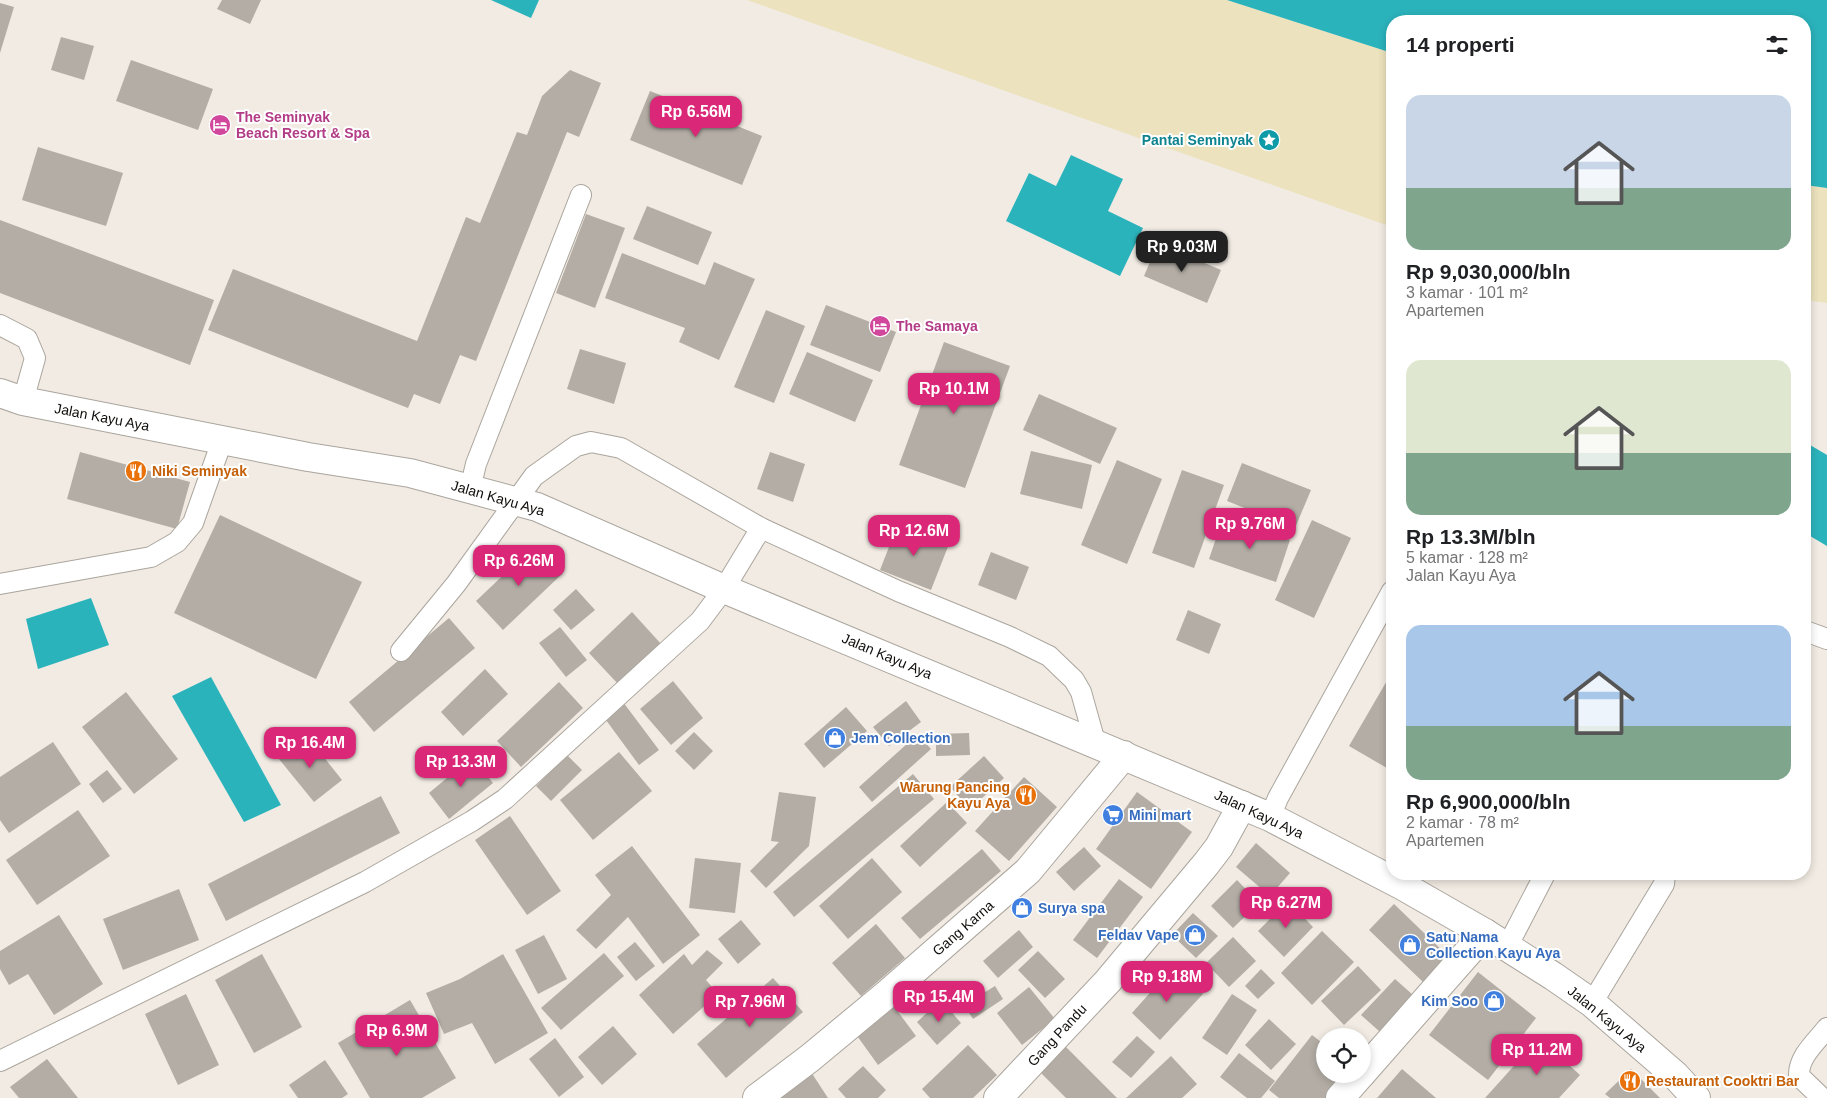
<!DOCTYPE html>
<html lang="id">
<meta charset="utf-8">
<style>
body{margin:0;font-family:Helvetica,sans-serif;background:#f6f6f6;color:#202124;height:100vh;display:flex;flex-direction:column;font-size:19px;white-space:nowrap}
*{box-sizing:border-box;margin:0}
p{font-size:16px;color:#757577}
.icon{flex:none;width:28px;height:28px;fill:none;stroke:currentColor;stroke-width:2;stroke-linecap:round;stroke-linejoin:round}
.map{position:relative;flex:1;overflow:hidden}
.drawer{position:absolute;left:1386px;top:15px;width:425px;height:865px;display:flex;flex-direction:column;background:#fff;border-radius:20px;box-shadow:0 2px 8px #0003}
.drawer>*{flex:none}
.tools{position:absolute;left:1316px;top:1028px;display:grid;gap:10px}
.tools a{display:grid;place-items:center;width:55px;height:55px;border-radius:50%;background:#fff;box-shadow:0 2px 8px #0003;font-size:25px}
.price{position:absolute;translate:-50% -42px;padding:0 11px;border-radius:10px;background:#db2777;color:#fff;font-size:16px;line-height:32px;filter:drop-shadow(0 1px 2px #0008)}
.price::after{content:'';position:absolute;left:50%;top:30px;width:15px;height:11px;margin-left:-8px;background:inherit;clip-path:polygon(0 0,100% 0,50% 100%)}
.price.active{background:#222;color:#fff}
ul{padding:0;list-style:none}
li{display:grid;align-content:center;gap:10px;height:265px;padding:0 20px}
li span{display:grid;place-items:center;height:155px;border-radius:15px;color:#555}
li>.icon{margin-inline-start:auto}
span .icon{width:90px;height:90px;fill:#fffc;stroke-width:1}
li b{font-size:21px}
h2{display:flex;justify-content:space-between;align-items:center;height:60px;padding:0 20px;font-size:21px}
.map>svg:first-child{display:block}
.sand{fill:#ece2bd}
.water{fill:#2bb3bc}
.building{fill:#b3ada5}
.lines{fill:none;stroke-linecap:round;stroke-linejoin:round}
.lane-casing{stroke:#aaa59d;stroke-width:22}
.street-casing{stroke:#aaa59d;stroke-width:30}
.secondary-casing{stroke:#aaa59d;stroke-width:30}
.lane{stroke:#fff;stroke-width:20}
.street{stroke:#fff;stroke-width:28}
.secondary{stroke:#fff;stroke-width:28}
.labels{text-anchor:middle;dominant-baseline:central;stroke-width:4;stroke-linejoin:round;paint-order:stroke}
.hotel-label{font-size:14px;font-weight:bold;fill:#b23c85;stroke:#fff;text-anchor:start}
.culture-label{font-size:14px;font-weight:bold;fill:#0d838f;stroke:#fff;text-anchor:end}
.street-label{font-size:14px;fill:#100e0c;stroke:#fff}
.food-label{font-size:14px;font-weight:bold;fill:#c56008;stroke:#fff;text-anchor:start}
.shop-label{font-size:14px;font-weight:bold;fill:#366cbe;stroke:#fff;text-anchor:start}
</style>
<div class="map">
<svg width="1827" height="1098" viewBox="0 0 1827 1098">
<rect width="100%" height="100%" fill="#f1ebe3"/>
<!-- sand -->
<g class="sand">
<path d="M747,0H1227L1392,53V227Z"/>
<path d="M1805,185L1827,188V303L1805,300Z"/>
</g>
<!-- water -->
<g class="water">
<path d="M491,0H539L531,18Z"/>
<path d="M1227,0H1827V188L1805,185V21H1392V53Z"/>
<path d="M1071,155L1123,179L1108,211L1143,228L1120,276L1006,221L1029,173L1056,186Z"/>
<path d="M1805,442L1827,455V546L1805,533Z"/>
<path d="M91,598L109,645L38,669L26,619Z"/>
<path d="M211,677L281,805L244,822L172,696Z"/>
</g>
<!-- building -->
<g class="building">
<path d="M222,0H261L250,24L217,9Z"/>
<path d="M0,3L14,7L0,53Z"/>
<path d="M61,37L94,46L84,80L51,70Z"/>
<path d="M131,60L213,89L198,130L116,101Z"/>
<path d="M570,70L601,83L579,137L567,132L476,361L460,355L440,404L414,394L408,408L208,330L233,269L417,341L466,217L480,223L517,132L527,135L542,96Z"/>
<path d="M650,91L762,136L742,185L630,140Z"/>
<path d="M38,147L123,173L106,226L22,200Z"/>
<path d="M647,206L712,232L698,265L633,239Z"/>
<path d="M586,214L625,228L595,308L556,293Z"/>
<path d="M0,220L214,300L190,365L0,293Z"/>
<path d="M1158,243L1221,270L1207,303L1144,276Z"/>
<path d="M622,253L705,285L714,262L755,279L719,360L679,342L685,328L605,298Z"/>
<path d="M826,305L896,332L880,372L810,345Z"/>
<path d="M766,310L805,326L774,403L734,387Z"/>
<path d="M944,342L1010,366L965,488L899,465Z"/>
<path d="M580,349L626,363L614,404L567,389Z"/>
<path d="M807,352L873,380L855,422L789,394Z"/>
<path d="M1039,394L1117,428L1100,464L1023,430Z"/>
<path d="M1031,451L1092,465L1082,509L1020,494Z"/>
<path d="M80,452L190,482L177,529L67,499Z"/>
<path d="M770,452L805,464L793,502L757,489Z"/>
<path d="M1117,460L1162,479L1127,564L1081,545Z"/>
<path d="M1242,463L1311,490L1295,528L1227,501Z"/>
<path d="M1182,470L1224,485L1194,568L1152,553Z"/>
<path d="M220,515L362,582L316,679L174,613Z"/>
<path d="M1223,518L1290,540L1276,582L1209,559Z"/>
<path d="M1312,520L1351,538L1314,618L1275,600Z"/>
<path d="M898,524L949,544L931,590L880,570Z"/>
<path d="M535,545L562,574L503,630L476,601Z"/>
<path d="M991,552L1029,567L1016,600L978,585Z"/>
<path d="M576,589L595,610L571,630L553,610Z"/>
<path d="M1188,610L1221,624L1209,654L1176,640Z"/>
<path d="M632,612L662,645L619,685L589,653Z"/>
<path d="M449,618L475,648L374,732L349,702Z"/>
<path d="M560,627L587,660L566,677L539,643Z"/>
<path d="M485,669L508,694L463,736L441,712Z"/>
<path d="M1392,672V771L1349,746Z"/>
<path d="M673,681L703,718L671,745L640,709Z"/>
<path d="M559,682L583,708L521,767L497,741Z"/>
<path d="M126,692L178,759L134,794L82,727Z"/>
<path d="M906,701L921,722L889,746L873,727Z"/>
<path d="M623,702L659,750L639,765L603,716Z"/>
<path d="M846,707L867,731L824,768L804,744Z"/>
<path d="M694,732L713,751L694,770L675,751Z"/>
<path d="M969,733L970,755L936,756V734Z"/>
<path d="M918,734L931,749L872,802L859,787Z"/>
<path d="M307,736L342,780L314,802L279,759Z"/>
<path d="M53,742L81,784L9,833L0,820V777Z"/>
<path d="M619,752L652,791L593,840L560,800Z"/>
<path d="M567,755L582,770L551,801L536,786Z"/>
<path d="M984,756L1004,778L970,809L950,787Z"/>
<path d="M472,757L493,783L449,819L429,793Z"/>
<path d="M107,770L122,789L103,803L89,784Z"/>
<path d="M913,774L934,799L794,917L773,892Z"/>
<path d="M1024,777L1057,807L1009,861L975,831Z"/>
<path d="M779,792L816,797L809,846L766,888L750,871L779,842L771,841Z"/>
<path d="M1137,792L1192,832L1151,889L1096,849Z"/>
<path d="M381,796L400,833L226,921L208,884Z"/>
<path d="M947,802L967,823L920,867L900,846Z"/>
<path d="M78,810L110,856L37,905L6,860Z"/>
<path d="M510,816L561,891L527,915L475,840Z"/>
<path d="M1256,843L1290,873L1270,896L1236,867Z"/>
<path d="M632,846L700,935L663,964L628,917L596,949L576,930L611,895L595,875Z"/>
<path d="M1084,847L1101,866L1074,891L1056,872Z"/>
<path d="M982,849L1001,871L920,939L901,918Z"/>
<path d="M695,858L741,863L735,913L689,908Z"/>
<path d="M872,858L902,892L848,939L819,906Z"/>
<path d="M1119,879L1143,897L1097,958L1073,940Z"/>
<path d="M1237,880L1259,903L1233,928L1211,906Z"/>
<path d="M179,889L199,940L123,970L103,919Z"/>
<path d="M1288,901L1313,927L1284,957L1258,931Z"/>
<path d="M1394,904L1448,956L1423,982L1369,930Z"/>
<path d="M1193,913L1218,936L1196,958L1172,935Z"/>
<path d="M59,915L103,984L54,1015L28,974L9,985L0,969V951Z"/>
<path d="M741,920L761,944L738,964L718,939Z"/>
<path d="M876,924L905,958L861,996L832,963Z"/>
<path d="M1019,930L1033,947L998,978L983,961Z"/>
<path d="M1322,931L1354,962L1312,1005L1281,973Z"/>
<path d="M544,935L567,979L538,994L515,950Z"/>
<path d="M1233,937L1256,961L1229,987L1206,963Z"/>
<path d="M635,942L655,966L636,981L617,957Z"/>
<path d="M707,950L723,963L706,980L718,994L673,1034L639,995L684,954L692,965Z"/>
<path d="M1038,951L1065,979L1045,998L1018,970Z"/>
<path d="M604,953L624,976L561,1030L541,1008Z"/>
<path d="M262,954L302,1027L254,1053L215,980Z"/>
<path d="M503,954L548,1033L495,1064L472,1023L444,1034L426,993L460,979Z"/>
<path d="M1358,966L1381,990L1344,1025L1321,1001Z"/>
<path d="M1173,967L1203,994L1160,1040L1132,1013Z"/>
<path d="M1261,969L1275,983L1258,999L1245,986Z"/>
<path d="M1478,972L1536,1018L1488,1080L1429,1035Z"/>
<path d="M773,978L803,1012L726,1078L697,1044Z"/>
<path d="M1395,979L1422,1003L1388,1039L1361,1015Z"/>
<path d="M995,986L1003,999L973,1019L964,1005Z"/>
<path d="M1029,987L1055,1019L1022,1045L997,1013Z"/>
<path d="M186,994L219,1065L178,1085L145,1014Z"/>
<path d="M1232,994L1257,1010L1227,1055L1202,1038Z"/>
<path d="M410,1000L456,1078L422,1098H370L338,1043Z"/>
<path d="M941,1000L961,1023L937,1045L917,1022Z"/>
<path d="M893,1005L916,1036L878,1065L855,1033Z"/>
<path d="M1269,1019L1296,1044L1271,1070L1245,1045Z"/>
<path d="M613,1026L637,1054L602,1085L578,1057Z"/>
<path d="M1312,1035L1325,1045V1074H1355L1335,1098H1279L1269,1090Z"/>
<path d="M1137,1036L1155,1052L1131,1078L1112,1062Z"/>
<path d="M555,1038L584,1077L559,1097L529,1059Z"/>
<path d="M1539,1038L1580,1075L1559,1098H1485Z"/>
<path d="M968,1045L997,1075L973,1098H930L922,1089Z"/>
<path d="M1066,1047L1117,1098H1066L1041,1073Z"/>
<path d="M1239,1053L1275,1081L1261,1098H1247L1220,1077Z"/>
<path d="M1171,1056L1197,1084L1182,1098H1126Z"/>
<path d="M47,1059L78,1098H19L10,1087Z"/>
<path d="M325,1060L348,1094L342,1098H298L289,1085Z"/>
<path d="M863,1066L886,1090L878,1098H846L838,1089Z"/>
<path d="M1402,1069L1436,1098H1377Z"/>
<path d="M1631,1069L1660,1098H1610L1605,1094Z"/>
<path d="M811,1072L828,1098H773Z"/>
</g>
<g class="lines">
<!-- lane casing -->
<g class="lane-casing">
<g id="lane">
<path d="M0,325L27,339L35,358L23,401"/>
<path d="M470,489L476,464L581,195"/>
<path d="M0,584L151,557L177,542L193,523L222,441"/>
<path d="M1805,631L1827,639"/>
<path d="M401,651L456,584L534,476L576,446L591,442L621,448L761,528L898,591L1010,637L1049,656L1074,680L1081,692L1095,742"/>
<path d="M1270,817L1278,798L1392,591"/>
<path d="M1507,947L1545,874"/>
<path d="M1592,1003L1664,884L1665,874"/>
<path d="M0,1061L365,882L472,821L505,799L700,621L724,589L761,528"/>
<path d="M1822,1098L1799,1076C1798,1057 1816,1042 1827,1028"/>
</g>
</g>
<!-- street casing -->
<g class="street-casing">
<g id="street">
<path d="M1362,1073L1485,933"/>
<path d="M757,1098L810,1058L886,995L1028,871L1124,755"/>
<path d="M998,1098L1108,981L1206,864L1219,847L1242,805"/>
<path d="M1340,1098L1361,1074"/>
</g>
</g>
<!-- secondary casing -->
<g class="secondary-casing">
<path id="secondary" d="M0,393L23,401L308,457L410,473L537,507L724,589L1270,817L1403,886L1485,933L1553,976L1592,1003L1675,1075L1696,1098"/>
</g>
<!-- lane -->
<use href="#lane" class="lane"/>
<!-- street -->
<use href="#street" class="street"/>
<!-- secondary -->
<use href="#secondary" class="secondary"/>
</g>
<!-- icons -->
<defs>
<g id="hotel-disc" transform="scale(1.125)"><circle r="9.5" fill="#d1479c" stroke="#fff"/><path d="M-6-4.5h1.5V1H6V5H4.5V3h-9V5H-6ZM-4 0a1.8 1.8 0 1 1 3.6 0ZM.5 0V-2.5h3Q6-2.5 6 0Z" fill="#fff"/></g>
<g id="sight-disc" transform="scale(1.125)"><circle r="9.5" fill="#0f9aa8" stroke="#fff"/><path d="M0-6L1.8-2.2L6-1.7L2.9 1.2L3.7 5.4L0 3.3L-3.7 5.4L-2.9 1.2L-6-1.7L-1.8-2.2Z" fill="#fff"/></g>
<g id="restaurant-disc" transform="scale(1.125)"><circle r="9.5" fill="#e8710a" stroke="#fff"/><path d="M-5-6h1v4h1v-4h1v4h1v-4h1v5L-1.5 .5V6h-2V.5L-5-1ZM5-6V6H3V1.5H1.5Q1.5-4 5-6Z" fill="#fff"/></g>
<g id="shop-disc" transform="scale(1.125)"><circle r="9.5" fill="#3f7fe0" stroke="#fff"/><path d="M-5-2.5h2.3a2.7 3.5 0 0 1 5.4 0H5L5.5 6h-11ZM-1.5-2.5h3a1.5 2.3 0 0 0-3 0Z" fill="#fff"/></g>
<g id="supermarket-disc" transform="scale(1.125)"><circle r="9.5" fill="#3f7fe0" stroke="#fff"/><path d="M-6-5.5h2.5l.6 2H6L4.5 2H-2.5L-4.4-4H-6ZM-1.5 3.2a1.3 1.3 0 1 0 .1 0ZM3 3.2a1.3 1.3 0 1 0 .1 0Z" fill="#fff"/></g>
</defs>
<g fill-rule="evenodd">
<use href="#hotel-disc" x="220" y="125"/>
<use href="#sight-disc" x="1269" y="140"/>
<use href="#hotel-disc" x="880" y="326"/>
<use href="#restaurant-disc" x="136" y="471"/>
<use href="#shop-disc" x="835" y="738"/>
<use href="#restaurant-disc" x="1026" y="795"/>
<use href="#supermarket-disc" x="1113" y="815"/>
<use href="#shop-disc" x="1022" y="908"/>
<use href="#shop-disc" x="1195" y="935"/>
<use href="#shop-disc" x="1410" y="945"/>
<use href="#shop-disc" x="1494" y="1001"/>
<use href="#restaurant-disc" x="1630" y="1081"/>
</g>
<g class="labels">
<!-- hotel labels -->
<g class="hotel-label">
<text x="236" y="117">The Seminyak<tspan x="236" dy="16">Beach Resort &amp; Spa</tspan></text>
<text x="896" y="326">The Samaya</text>
</g>
<!-- culture labels -->
<g class="culture-label">
<text x="1253" y="140">Pantai Seminyak</text>
</g>
<!-- street labels -->
<g class="street-label">
<text transform="translate(102 417) rotate(11)">Jalan Kayu Aya</text>
<text transform="translate(498 498) rotate(16)">Jalan Kayu Aya</text>
<text transform="translate(887 656) rotate(23)">Jalan Kayu Aya</text>
<text transform="translate(1259 814) rotate(25)">Jalan Kayu Aya</text>
<text transform="translate(963 928) rotate(-41)">Gang Karna</text>
<text transform="translate(1607 1019) rotate(39)">Jalan Kayu Aya</text>
<text transform="translate(1057 1035) rotate(-47)">Gang Pandu</text>
</g>
<!-- food labels -->
<g class="food-label">
<text x="152" y="471">Niki Seminyak</text>
<text x="1010" y="787" text-anchor="end">Warung Pancing<tspan x="1010" dy="16">Kayu Aya</tspan></text>
<text x="1646" y="1081">Restaurant Cooktri Bar</text>
</g>
<!-- shop labels -->
<g class="shop-label">
<text x="851" y="738">Jem Collection</text>
<text x="1129" y="815">Mini mart</text>
<text x="1038" y="908">Surya spa</text>
<text x="1179" y="935" text-anchor="end">Feldav Vape</text>
<text x="1426" y="937">Satu Nama<tspan x="1426" dy="16">Collection Kayu Aya</tspan></text>
<text x="1478" y="1001" text-anchor="end">Kim Soo</text>
</g>
</g>
</svg>
<div class="tools">
<a><svg class="icon" aria-label="locate" viewBox="0 0 24 24"><circle cx="12" cy="12" r="6"/><path d="M12 2v4M12 18v4M2 12h4M18 12h4"/></svg></a>
</div>
<b class="price" style="left:696px;top:138px">Rp 6.56M</b>
<b class="price active" style="left:1182px;top:273px">Rp 9.03M</b>
<b class="price" style="left:954px;top:415px">Rp 10.1M</b>
<b class="price" style="left:1250px;top:550px">Rp 9.76M</b>
<b class="price" style="left:914px;top:557px">Rp 12.6M</b>
<b class="price" style="left:519px;top:587px">Rp 6.26M</b>
<b class="price" style="left:310px;top:769px">Rp 16.4M</b>
<b class="price" style="left:461px;top:788px">Rp 13.3M</b>
<b class="price" style="left:1286px;top:929px">Rp 6.27M</b>
<b class="price" style="left:1167px;top:1003px">Rp 9.18M</b>
<b class="price" style="left:939px;top:1023px">Rp 15.4M</b>
<b class="price" style="left:750px;top:1028px">Rp 7.96M</b>
<b class="price" style="left:397px;top:1057px">Rp 6.9M</b>
<b class="price" style="left:1537px;top:1076px">Rp 11.2M</b>
<section class="drawer">
<h2>14 properti<svg class="icon" aria-label="filters" viewBox="0 0 24 24"><path d="M4 7h16M4 17h16"/><circle cx="9" cy="7" r="2"/><circle cx="15" cy="17" r="2"/></svg></h2>
<ul>
<li><span style="background:linear-gradient(#c9d6e8 60%,#7fa58c 0)"><svg class="icon" aria-label="home" viewBox="0 0 24 24"><path d="M3 11l9-7 9 7M6 9v11h12V9"/></svg></span><div><b>Rp 9,030,000/bln</b><p>3 kamar · 101 m²</p><p>Apartemen</p></div></li>
<li><span style="background:linear-gradient(#dfe7d0 60%,#7fa58c 0)"><svg class="icon" aria-label="home" viewBox="0 0 24 24"><path d="M3 11l9-7 9 7M6 9v11h12V9"/></svg></span><div><b>Rp 13.3M/bln</b><p>5 kamar · 128 m²</p><p>Jalan Kayu Aya</p></div></li>
<li><span style="background:linear-gradient(#a9c7e8 65%,#7fa58c 0)"><svg class="icon" aria-label="home" viewBox="0 0 24 24"><path d="M3 11l9-7 9 7M6 9v11h12V9"/></svg></span><div><b>Rp 6,900,000/bln</b><p>2 kamar · 78 m²</p><p>Apartemen</p></div></li>
</ul>
</section>
</div>
